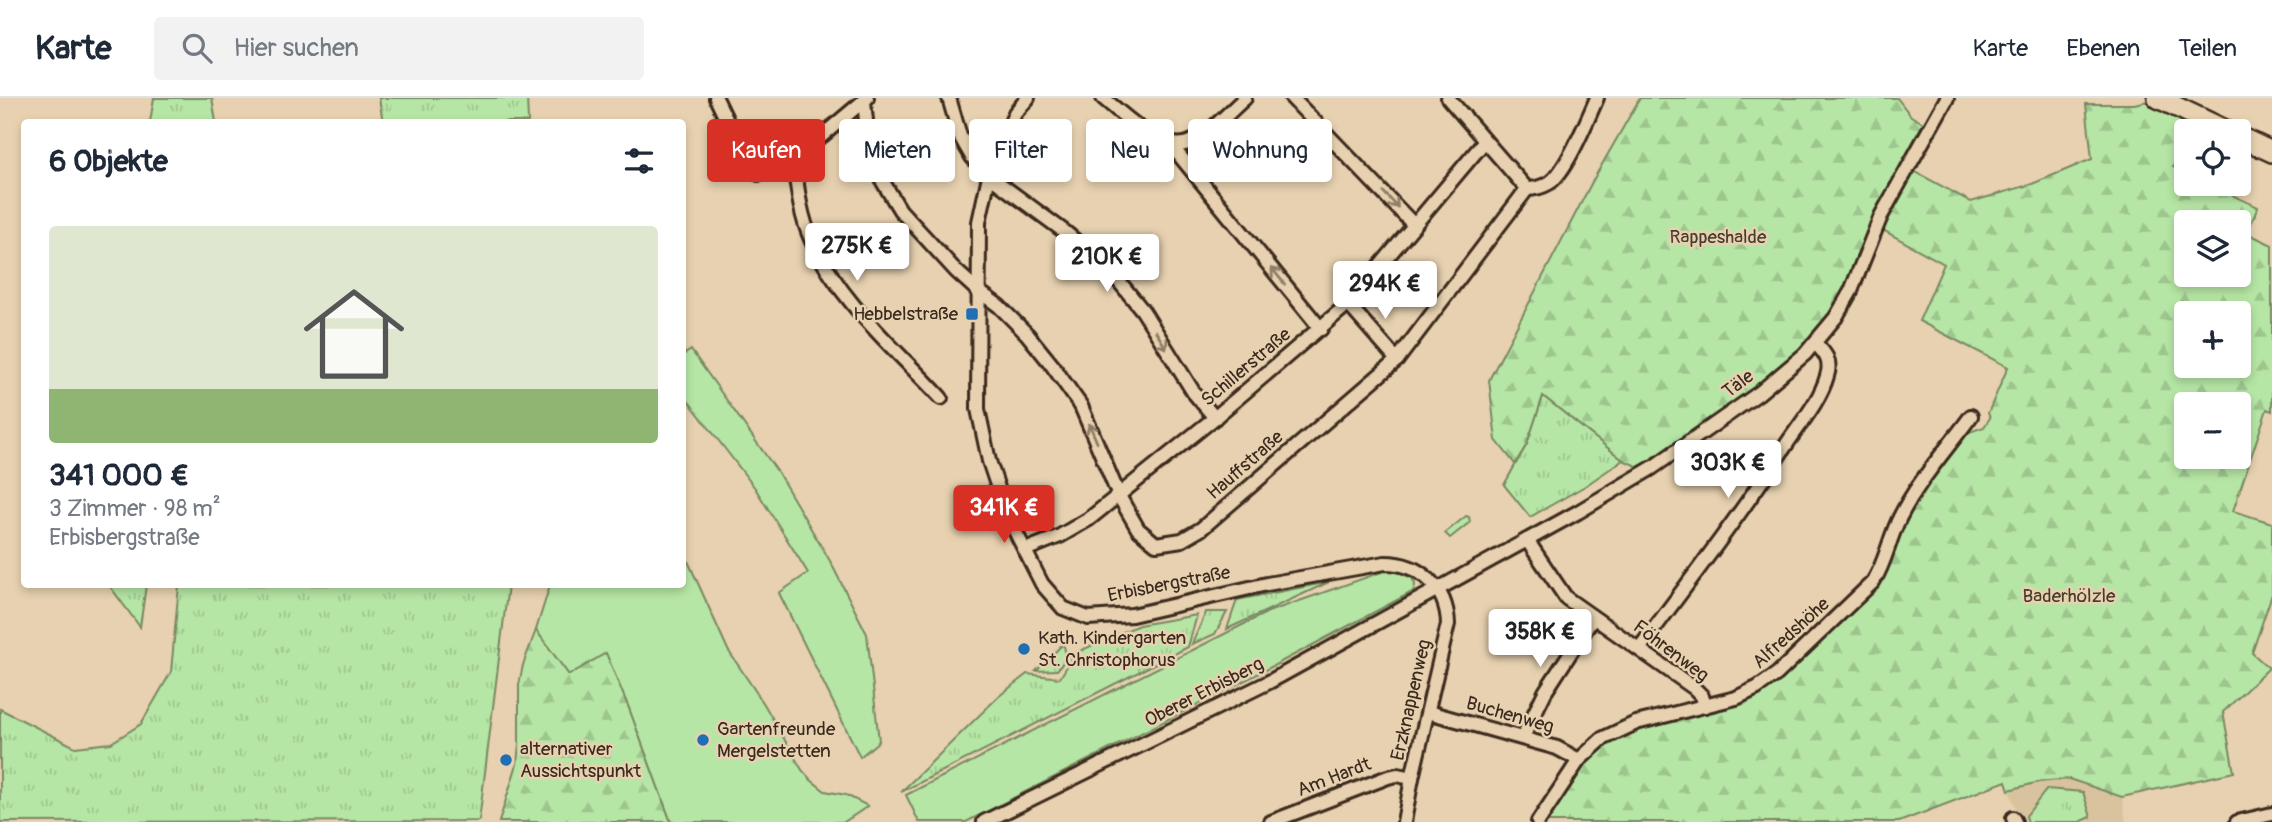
<!DOCTYPE html>
<html lang="de">
<meta charset="utf-8">
<style>
body{margin:0;font-family:Pangolin,sans-serif;background:#f2f2f3;color:#1f2937;height:100vh;display:flex;flex-direction:column;font-size:26px;white-space:nowrap}
*{box-sizing:border-box;margin:0}
p{font-size:23px;color:#747a83}
.icon{flex:none;width:38px;height:38px;fill:none;stroke:currentColor;stroke-width:2;stroke-linecap:round;stroke-linejoin:round}
.map{position:relative;flex:1;overflow:hidden}
.sheet{position:absolute;left:21px;top:21px;width:665px;height:469px;display:flex;flex-direction:column;background:#fff;border-radius:7px;box-shadow:0 4px 10px #0003}
.sheet>*{flex:none}
.hud{position:absolute;left:707px;top:21px;width:665px;height:63px;display:flex;gap:14px}
.fabs{position:absolute;left:2174px;top:21px;display:grid;gap:14px}
.fabs a{display:grid;place-items:center;width:77px;height:77px;border-radius:7px;background:#fff;box-shadow:0 4px 10px #0003;font-size:35px}
.price{position:absolute;translate:-50% -60px;padding:0 16px;border-radius:7px;background:#fff;color:#222;font-size:23px;line-height:46px;filter:drop-shadow(0 2px 4px #0008)}
.price::after{content:'';position:absolute;left:50%;top:42px;width:21px;height:16px;margin-left:-10px;background:inherit;clip-path:polygon(0 0,100% 0,50% 100%)}
.price.on{background:#d93025;color:#fff}
ul{padding:0;list-style:none}
li{display:grid;align-content:center;gap:14px;height:371px;padding:0 28px}
li+li{border-top:2px solid #e0e1e3}
li span{display:grid;place-items:center;height:217px;border-radius:7px;color:#555}
li>.icon{margin-inline-start:auto}
span .icon{width:126px;height:126px;fill:#fffc;stroke-width:1}
li b{font-size:30px}
h2{display:flex;justify-content:space-between;align-items:center;height:84px;padding:0 28px;font-size:30px}
.chip{padding:0 24px;border-radius:7px;background:#fff;box-shadow:0 4px 10px #0003;font-size:24px;line-height:63px}
.chip.on{background:#d93025;color:#fff}
header{display:flex;align-items:center;gap:42px;box-sizing:border-box;height:98px;padding:0 35px;background:#fff;border-bottom:2px solid #e0e1e3}
header strong{font-size:33px}
nav{display:flex;gap:38px;margin-inline-start:auto;font-size:24px}
.search{width:490px;height:63px;background:#f2f2f3;display:flex;align-items:center;gap:18px;box-sizing:border-box;padding:0 24px;border-radius:7px;color:#747a83;font-size:26px}
.map>svg:first-child{display:block}
.built{fill:#d9c39f}
.grass{fill:url(#grass-tufts);stroke:#788862;stroke-width:2}
.forest{fill:url(#forest-firs);stroke:#788862;stroke-width:2;fill-rule:evenodd}
.garden{fill:#b6e6a5;stroke:#788862;stroke-width:2}
.lines{fill:none;stroke-linecap:round;stroke-linejoin:round}
.street-casing{stroke:#3b2a1e;stroke-width:18}
.primary-casing{stroke:#3b2a1e;stroke-width:24}
.street{stroke:#e7d1b0;stroke-width:12}
.primary{stroke:#e7d1b0;stroke-width:19}
.oneway{stroke:#917e67}
.poi-dot{fill:#1f6fb2;stroke:#e7d1b0;stroke-width:2.5}
.labels{text-anchor:middle;dominant-baseline:central;stroke-width:5;stroke-linejoin:round;paint-order:stroke}
.park-label{font-size:19px;fill:#473d2c;stroke:#e7d1b0}
.poi-label{font-size:19px;fill:#3b2a1e;stroke:#e7d1b0;text-anchor:start}
.street-label{font-size:19px;fill:#3b2a1e;stroke:#e7d1b0}
</style>
<header>
<strong>Karte</strong>
<div class="search"><svg class="icon" aria-label="search" viewBox="0 0 24 24"><circle cx="10" cy="10" r="6"/><path d="M15 15l6 6"/></svg>Hier suchen</div>
<nav><a>Karte</a><a>Ebenen</a><a>Teilen</a></nav>
</header>
<div class="map">
<svg width="2272" height="724" viewBox="0 0 2272 724">
<defs>
<pattern id="grass-tufts" width="24" height="20" patternUnits="userSpaceOnUse" patternTransform="scale(1.75)"><rect width="24" height="20" fill="#b6e6a5"/><path d="M3 7l-1-3M5 7V3M7 7l1-3M15 17l-1-3M17 17v-4M19 17l1-3" fill="none" stroke="#9dc58e"/></pattern>
<pattern id="forest-firs" width="22" height="20" patternUnits="userSpaceOnUse" patternTransform="scale(1.75)"><rect width="22" height="20" fill="#b6e6a5"/><path d="M5 1l3.5 6h-7zM16 11l3.5 6h-7z" fill="#9dc58e"/></pattern>
</defs>
<rect width="100%" height="100%" fill="#e7d1b0"/>
<filter id="ink" filterUnits="userSpaceOnUse"><feTurbulence type="fractalNoise" baseFrequency=".0143" numOctaves="2"/><feDisplacementMap in="SourceGraphic" scale="14" xChannelSelector="R" yChannelSelector="G"/><feConvolveMatrix kernelMatrix="1 2 1 2 8 2 1 2 1" color-interpolation-filters="sRGB"/></filter>
<g filter="url(#ink)">
<!-- built -->
<path class="built" d="M2069,681L2122,699L2126,724H2021L2009,692L2039,684Z"/>
<!-- grass -->
<g class="grass">
<path d="M154,0H212L216,24H150Z"/>
<path d="M379,0H527L528,24H383Z"/>
<path d="M1543,298L1623,362L1585,388L1530,419L1504,387L1527,346Z"/>
<path d="M1329,484L1227,531L1237,502Z"/>
<path d="M109,487H146L140,529Z"/>
<path d="M179,487H508L479,723L0,724V611L75,649L111,645L141,626L171,574Z"/>
<path d="M1206,514H1227L1215,536L1192,546Z"/>
<path d="M1197,517L1188,549L901,694L998,599L1027,576L1060,580L1075,555L1139,527Z"/>
<path d="M1063,546C1068,558 1065,563 1057,572L1036,573Z"/>
<path d="M2047,691L2083,694L2091,719L2080,724H2028L2026,718Z"/>
</g>
<!-- forest -->
<g class="forest">
<path d="M1640,0H1897L1911,18L1923,25C1905,60 1885,93 1869,129C1856,160 1848,194 1828,221C1784,280 1702,328 1641,370L1623,362L1543,298L1527,346L1515,366L1496,342L1489,282L1592,84Z"/>
<path d="M2153,2L2193,22L2188,33H2186V39L2173,69L2186,75V86H2208L2258,109L2247,135L2272,147V313L2267,311L2233,413L2272,425V496L2252,555L2269,570L2223,614L2234,674L2122,699L2069,681L2039,684L2009,692L2006,683L1899,724H1544L1580,669L1596,651L1635,630L1736,605L1859,505L1905,417L1961,337L1984,329L1990,320L1988,315L2008,269L1919,223L1944,166L1883,132L1914,73L1971,104L2032,86L2092,61L2086,6H2134ZM2186,124H2238V177H2186ZM2186,215H2238V268H2186ZM2186,306H2238V359H2186Z"/>
<path d="M536,532L569,577L606,554L629,610L671,724H499L517,666L519,646V587L523,567Z"/>
</g>
<!-- garden -->
<g class="garden">
<path d="M683,251L685,256L691,252L777,373L830,463L867,536L879,643L860,659L779,495L808,475L755,390L683,296Z"/>
<path d="M1466,418L1469,419L1470,424L1450,440L1445,435Z"/>
<path d="M683,452L728,552L764,606L802,672L811,682L825,693L846,697L868,708L844,724H671L629,610L606,555L569,577L536,532L550,487L682,486Z"/>
<path d="M1390,471L1412,480L1415,486L1414,493L1275,567L966,724H919L906,697L1268,514Z"/>
</g>
<g class="lines">
<!-- street casing -->
<g class="street-casing">
<g id="street">
<path d="M716,0L739,48L758,76L823,37L867,0"/>
<path d="M949,0L960,38L972,59L989,78L1065,134L1109,171L1143,213L1194,295L1215,320"/>
<path d="M1028,0L1015,15L989,78L979,124L978,311L989,363L1007,417L1042,486L1063,510L1088,520L1132,517L1267,486L1385,465C1420,465 1447,490 1448,526L1412,680L1404,724"/>
<path d="M1103,0C1123,16 1161,55 1188,45C1209,37 1228,15 1245,0"/>
<path d="M1292,0L1414,127"/>
<path d="M1448,0L1527,91"/>
<path d="M864,3L868,42L883,84L900,112L956,173L977,192L999,208L1027,236L1052,267L1081,308L1119,398L1138,431L1156,446L1182,442L1201,431L1397,262L1527,91"/>
<path d="M1171,47L1321,231"/>
<path d="M793,57C797,85 799,115 811,141C840,205 895,250 941,300"/>
<path d="M1527,91C1534,91 1542,89 1549,85C1566,75 1588,20 1597,0"/>
<path d="M1348,206L1397,262"/>
<path d="M1527,442L1566,500L1694,590L1702,598L1705,608"/>
<path d="M1025,452L1060,438L1089,421L1212,322L1348,206L1485,43"/>
<path d="M1639,551C1689,484 1740,417 1786,347C1800,326 1820,303 1827,278C1832,263 1825,255 1815,245"/>
<path d="M1428,614L1557,650L1579,662"/>
<path d="M1523,639L1545,594L1593,520"/>
<path d="M2013,720L2015,724"/>
<path d="M984,724L1269,584L1578,414L1652,370L1759,295L1805,256L1836,219L1851,193L1881,118L1947,0"/>
<path d="M1271,724L1388,679L1397,677L1412,680"/>
<path d="M1538,724L1579,662L1602,641L1636,625L1736,600L1757,590L1777,576L1873,484C1886,464 1889,440 1900,419C1918,383 1947,351 1971,318"/>
<path d="M2237,724L2272,716"/>
</g>
</g>
<!-- primary casing -->
<g class="primary-casing">
<g id="primary">
<path d="M2158,0L2227,33"/>
<path d="M2238,38L2272,54"/>
</g>
</g>
<!-- street -->
<use href="#street" class="street"/>
<!-- primary -->
<use href="#primary" class="primary"/>
</g>
<!-- one-way arrows -->
<defs><path id="oneway-shaft" d="M-6 0H5M1.5-3L5.5 0L1.5 3" fill="none" stroke-width="1.6" stroke-linecap="round" stroke-linejoin="round" transform="scale(1.75)"/></defs>
<g class="oneway">
<use href="#oneway-shaft" transform="translate(1391 102) rotate(47)"/>
<use href="#oneway-shaft" transform="translate(1278 178) rotate(-129)"/>
<use href="#oneway-shaft" transform="translate(1161 242) rotate(58)"/>
<use href="#oneway-shaft" transform="translate(1093 335) rotate(-113)"/>
</g>
</g>
<!-- markers -->
<g class="poi-dot">
<rect x="965" y="209" width="14" height="14" rx="3.5"/>
<circle cx="1024" cy="551" r="7"/>
<circle cx="703" cy="642" r="7"/>
<circle cx="506" cy="662" r="7"/>
</g>
<g class="labels">
<!-- park labels -->
<g class="park-label">
<text x="1718" y="139">Rappeshalde</text>
<text x="2069" y="498">Baderhölzle</text>
</g>
<!-- poi labels -->
<g class="poi-label">
<text x="958" y="216" text-anchor="end">Hebbelstraße</text>
<text x="1038" y="540">Kath. Kindergarten<tspan x="1038" dy="22">St. Christophorus</tspan></text>
<text x="717" y="631">Gartenfreunde<tspan x="717" dy="22">Mergelstetten</tspan></text>
<text x="520" y="651">alternativer<tspan x="520" dy="22">Aussichtspunkt</tspan></text>
</g>
<!-- street labels -->
<g class="street-label">
<text transform="translate(1246 269) rotate(-40)">Schillerstraße</text>
<text transform="translate(1738 286) rotate(-37)">Täle</text>
<text transform="translate(1245 367) rotate(-41)">Hauffstraße</text>
<text transform="translate(1169 486) rotate(-11)">Erbisbergstraße</text>
<text transform="translate(1791 535) rotate(-42)">Alfredshöhe</text>
<text transform="translate(1671 553) rotate(37)">Föhrenweg</text>
<text transform="translate(1204 594) rotate(-27)">Oberer Erbisberg</text>
<text transform="translate(1411 602) rotate(-77)">Erzknappenweg</text>
<text transform="translate(1510 617) rotate(16)">Buchenweg</text>
<text transform="translate(1334 679) rotate(-21)">Am Hardt</text>
</g>
</g>
</svg>
<div class="fabs">
<a><svg class="icon" aria-label="locate" viewBox="0 0 24 24"><circle cx="12" cy="12" r="6"/><path d="M12 2v4M12 18v4M2 12h4M18 12h4"/></svg></a>
<a><svg class="icon" aria-label="layers" viewBox="0 0 24 24"><path d="M12 4l9 5-9 5-9-5zM3 14l9 5 9-5"/></svg></a>
<a>+</a>
<a>−</a>
</div>
<b class="price" style="left:857px;top:185px">275K €</b>
<b class="price" style="left:1107px;top:196px">210K €</b>
<b class="price" style="left:1385px;top:223px">294K €</b>
<b class="price" style="left:1728px;top:402px">303K €</b>
<b class="price on" style="left:1004px;top:447px">341K €</b>
<b class="price" style="left:1540px;top:571px">358K €</b>
<div class="hud">
<a class="chip on">Kaufen</a>
<a class="chip">Mieten</a>
<a class="chip">Filter</a>
<a class="chip">Neu</a>
<a class="chip">Wohnung</a>
</div>
<section class="sheet">
<h2>6 Objekte<svg class="icon" aria-label="filters" viewBox="0 0 24 24"><path d="M4 7h16M4 17h16"/><circle cx="9" cy="7" r="2"/><circle cx="15" cy="17" r="2"/></svg></h2>
<ul>
<li><span style="background:linear-gradient(#dfe7d0 75%,#8fb573 0)"><svg class="icon" aria-label="home" viewBox="0 0 24 24"><path d="M3 11l9-7 9 7M6 9v11h12V9"/></svg></span><div><b>341 000 €</b><p>3 Zimmer · 98 m²</p><p>Erbisbergstraße</p></div></li>
</ul>
</section>
</div>
